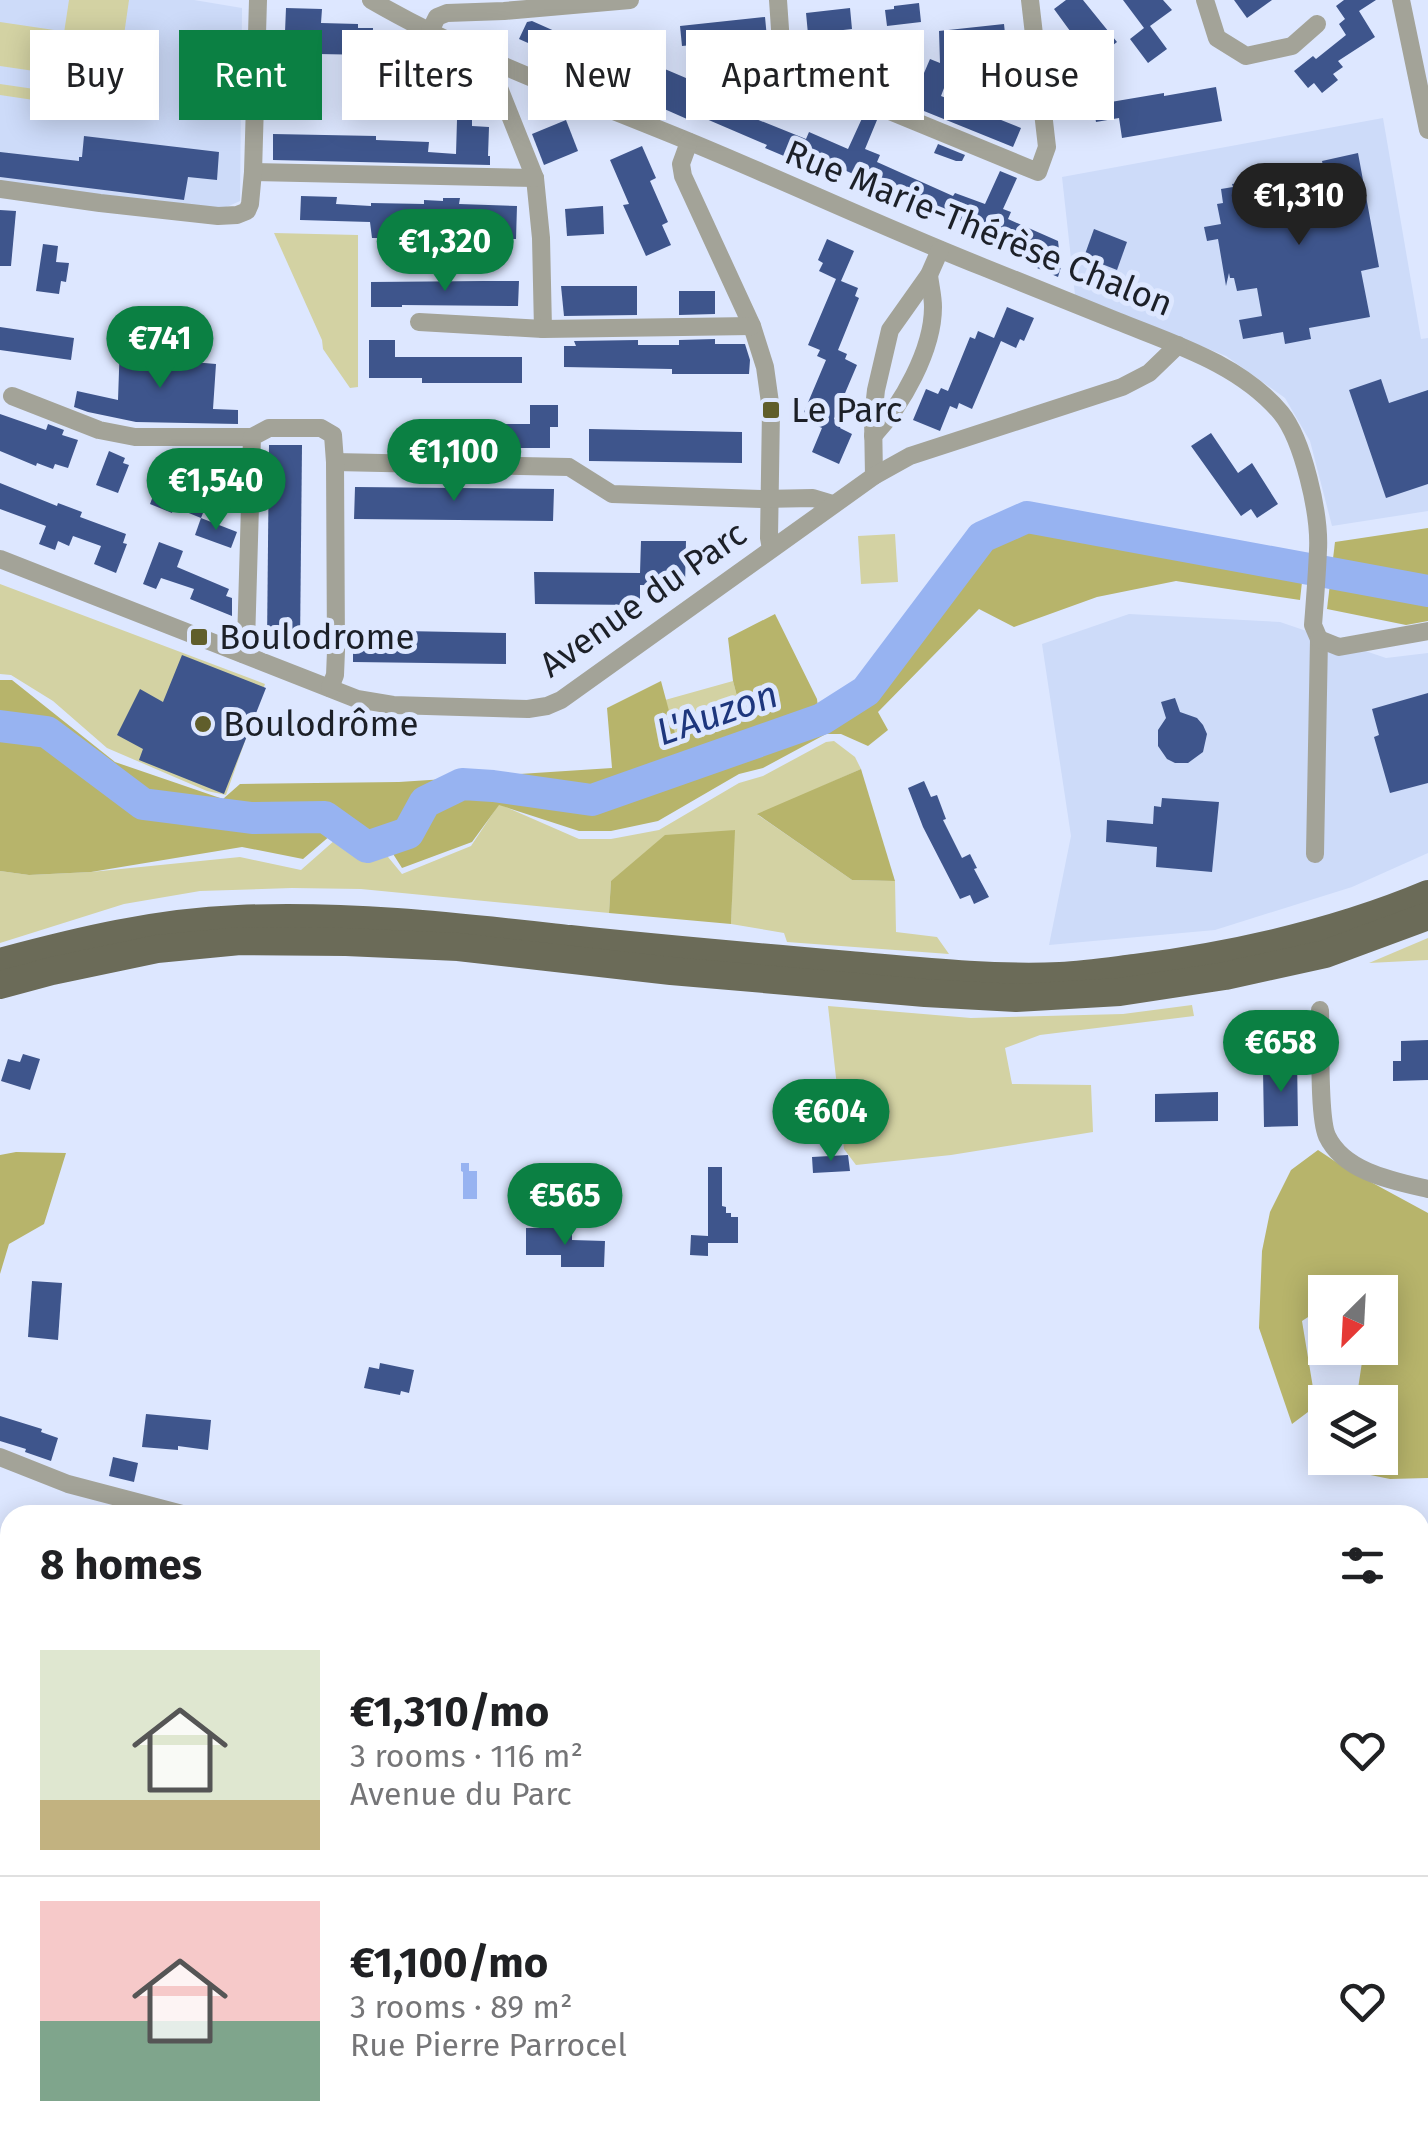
<!DOCTYPE html>
<meta charset="utf-8">
<style>
body{margin:0;font-family:"Fira Sans",sans-serif;background:#f6f6f6;color:#202124;height:100vh;display:flex;flex-direction:column;font-size:38px;white-space:nowrap}
*{box-sizing:border-box;margin:0}
p{font-size:32px;color:#757577}
.icon{flex:none;width:55px;height:55px;fill:none;stroke:currentColor;stroke-width:2;stroke-linecap:round;stroke-linejoin:round}
.map{position:relative;flex:1;overflow:hidden}
.details{position:absolute;left:0px;top:1505px;width:1430px;height:640px;display:flex;flex-direction:column;background:#fff;border-radius:30px 30px 0 0;box-shadow:0 5px 25px #0003}
.details>*{flex:none}
.banner{position:absolute;left:30px;top:30px;width:1370px;height:90px;display:flex;gap:20px}
.needle{width:65px;rotate:204deg}
.fabs{position:absolute;left:1308px;top:1275px;display:grid;gap:20px}
.fabs a{display:grid;place-items:center;width:90px;height:90px;border-radius:0px;background:#fff;box-shadow:0 5px 25px #0003;font-size:50px}
.price{position:absolute;translate:-50% -85px;padding:0 22px;border-radius:35px;background:#0b8043;color:#fff;font-size:32px;line-height:65px;filter:drop-shadow(0 2px 5px #0008)}
.price::after{content:'';position:absolute;left:50%;top:60px;width:30px;height:22px;margin-left:-15px;background:inherit;clip-path:polygon(0 0,100% 0,50% 100%)}
.price.on{background:#222;color:#fff}
ul{padding:0;list-style:none}
li{display:flex;align-items:center;gap:30px;height:250px;padding:0 40px}
li+li{border-top:2px solid #e0e0e0}
li span{display:grid;place-items:center;flex:none;width:280px;height:200px;border-radius:0px;color:#555}
li>.icon{margin-inline-start:auto}
span .icon{width:120px;height:120px;fill:#fffc;stroke-width:1}
li b{font-size:42px}
h2{display:flex;justify-content:space-between;align-items:center;height:120px;padding:0 40px;font-size:42px}
.pill{padding:0 35px;border-radius:0px;background:#fff;box-shadow:0 5px 25px #0003;font-size:35px;line-height:90px}
.pill.on{background:#0b8043;color:#fff}
.map>svg:first-child{display:block}
.built{fill:#cddbf9}
.green{fill:#d3d2a3}
.forest{fill:#b7b46b}
.water{fill:#97b3f1}
.lines{fill:none;stroke-linecap:round;stroke-linejoin:round}
.river{stroke:#97b3f1;stroke-width:32}
.building{fill:#3e558c}
.minor{stroke:#a3a398;stroke-width:18}
.primary{stroke:#6b6b58;stroke-width:28}
.poi-dot{fill:#605e2b;stroke:#dde7ff;stroke-width:4}
.labels{text-anchor:middle;dominant-baseline:central;stroke-width:10;stroke-linejoin:round;paint-order:stroke}
.street-label{font-size:35px;fill:#1c2028;stroke:#dde7ff}
.poi-label{font-size:35px;fill:#1c2028;stroke:#dde7ff;text-anchor:start}
.water-label{font-size:38px;font-style:italic;fill:#1d367d;stroke:#dde7ff}
</style>
<div class="map">
<svg width="1428" height="2145" viewBox="0 0 1428 2145">
<rect width="100%" height="100%" fill="#dde7ff"/>
<!-- built -->
<g class="built">
<path d="M0,0H194L242,8L240,201L222,209L0,183Z"/>
<path d="M1383,118L1421,339L1428,338V511L1332,526L1310,441L1285,398L1226,356L1075,295L1062,177Z"/>
<path d="M1129,614L1280,622L1386,658L1428,653V853L1352,887L1215,930L1049,945L1071,836L1042,644Z"/>
<path d="M10,1933V2095L0,2109V1948Z"/>
</g>
<!-- green -->
<g class="green">
<path d="M69,0H129L123,42L64,33Z"/>
<path d="M0,22L54,30L48,73L0,66Z"/>
<path d="M0,84L55,92L54,103L0,95Z"/>
<path d="M274,233L358,235V387L350,388L323,349L322,340Z"/>
<path d="M895,534L898,582L861,584L858,536Z"/>
<path d="M0,584L265,684L226,795L207,791L107,748L53,701L11,675L0,674Z"/>
<path d="M733,681L743,719L675,737L665,700Z"/>
<path d="M834,741L855,757L861,769L758,815L852,880L895,881L896,932L937,937L949,954L787,942L784,933L731,924L734,830L611,881L609,913L361,889L292,888L200,891L124,904L0,943V871L29,875L91,872L240,857L301,870L343,833L366,850L379,846L402,874L471,846L499,804L579,839H611L659,830L739,783L763,776L826,742Z"/>
<path d="M1428,938V960L1369,963Z"/>
<path d="M1192,1005L1194,1016L1040,1035L1005,1048L1012,1084L1091,1085L1093,1132L951,1155L856,1165L844,1149L828,1006L971,1018L1123,1014Z"/>
<path d="M10,2097V2135H203L198,2145H0V2111Z"/>
</g>
<!-- forest -->
<g class="forest">
<path d="M1027,523L1303,573L1300,600L1176,581L1097,597L1014,627L979,609L878,712L888,730L868,746L841,734H826L763,768L739,774L658,821L611,831H579L499,805L472,842L402,868L381,835L368,839L345,823L303,859L242,847L91,872L29,875L0,871V680H12L115,762L223,799L240,784L399,782L612,768L607,708L661,681L676,737L743,719L733,681L728,638L775,614L817,699L820,724L868,697L987,543Z"/>
<path d="M1428,528V621L1406,625L1327,609L1335,542Z"/>
<path d="M861,769L895,881L852,880L757,814Z"/>
<path d="M735,830L731,924L609,913L611,881L665,835Z"/>
<path d="M1318,1150L1345,1168L1428,1213V1478L1390,1479L1346,1470L1348,1458H1380V1402H1356L1362,1362L1390,1361V1304L1380,1300V1292H1359L1350,1289L1345,1292H1325V1306L1302,1321L1316,1406L1292,1424L1259,1328L1262,1251L1270,1212L1291,1170Z"/>
<path d="M16,1152L66,1153L44,1224L9,1244L0,1274V1155Z"/>
</g>
<!-- water -->
<path class="water" d="M461,1163H469V1171H477V1199H463V1172L461,1171Z"/>
<g class="lines">
<!-- river -->
<path class="river" d="M0,726L47,732L143,804L252,818L325,817L367,847L408,833L425,802L462,784L493,786L592,800L822,719L866,691L982,537L1027,517L1428,591"/>
</g>
<!-- building -->
<g class="building">
<path d="M1066,0H1083L1117,42L1082,69L1070,54L1081,46L1054,9Z"/>
<path d="M1123,0H1163L1172,10L1150,26L1167,49L1148,63L1130,39L1144,28Z"/>
<path d="M1234,0H1272L1247,18Z"/>
<path d="M1344,0H1376L1359,11L1375,37L1338,61L1343,67L1333,74L1338,80L1322,93L1314,83L1308,88L1294,71L1313,56L1316,59L1346,35L1339,24L1345,19L1336,6Z"/>
<path d="M919,3L921,22L887,26L885,10L894,9V6Z"/>
<path d="M286,8L322,9L321,23L358,24V28H373L372,55L318,54L317,93L286,92L288,33L285,32Z"/>
<path d="M850,8L852,29L808,34L806,13Z"/>
<path d="M765,17L767,38L682,46L680,26Z"/>
<path d="M532,21L613,57L615,54L643,66L646,61L693,81L689,92L806,139L809,132L848,149L864,114L877,120L865,149L880,155L877,162L953,196L955,193L985,204L1000,171L1017,178L1003,209L1011,212L1008,219L1058,241L1061,267L1058,277L1037,268L1042,256L1000,238L995,249L978,241L982,230L975,227L897,193L892,204L852,189L858,176L821,160L817,170L765,148L767,145L690,112L687,119L662,108L664,103L519,39L527,22Z"/>
<path d="M1004,24L1006,43L958,49L959,58L955,59L941,96L1021,128L1013,147L825,71L806,58L804,41L918,87L930,59L940,63L939,31Z"/>
<path d="M1018,51L1020,70L997,67L1002,52Z"/>
<path d="M398,60H431V87L397,86Z"/>
<path d="M1216,87L1222,121L1122,138L1119,118L1096,122L1093,105L1164,93V96Z"/>
<path d="M457,120H472V126L489,127L488,156H490V165L273,160V134L376,136V140L429,142L428,152L456,154Z"/>
<path d="M566,120L578,151L544,165L532,134Z"/>
<path d="M84,136L219,152L217,180L188,177L184,200L0,177V152L79,161V157H82Z"/>
<path d="M938,144L965,155L962,161H956L934,153Z"/>
<path d="M642,146L656,178L650,181L668,222L662,225L671,245L646,256L623,205L629,204L610,160Z"/>
<path d="M1358,153L1379,267L1361,271L1370,317L1309,328L1311,339L1285,344L1283,332L1243,339L1239,320L1262,316L1257,288L1237,291L1234,278H1230L1229,273L1226,286L1218,239L1207,241L1204,227L1221,224L1217,204L1223,203L1221,189L1233,187L1232,184L1282,175L1281,170L1326,179L1322,161Z"/>
<path d="M301,196L337,197L336,204L371,206V203L424,204V200L443,201V198H460L459,204L517,206L516,239L372,238L370,222L300,220Z"/>
<path d="M603,206L604,234L567,236L565,209Z"/>
<path d="M0,210L16,211L11,266H0Z"/>
<path d="M1094,229L1127,242L1117,270L1084,257Z"/>
<path d="M827,239L854,251L841,281L858,288L855,296L859,298L838,350L847,354L845,359L857,365L834,419L842,423L840,428L852,434L839,464L812,452L822,428L813,424L816,418L804,412L826,360L817,356L820,350L808,345L836,279L819,271L823,263L818,260Z"/>
<path d="M43,244L58,246L56,262L69,263L66,282L61,281L59,294L36,291Z"/>
<path d="M483,281H519L518,306L402,305V307H371V282Z"/>
<path d="M561,286H637V315L564,316Z"/>
<path d="M679,291H715V314L679,315Z"/>
<path d="M1007,307L1034,318L1024,341L1020,339L1016,348L1001,341L972,409L959,403L957,409L950,406L940,431L913,420L926,389L938,394L941,388L948,391L970,337L975,339L978,331L994,338Z"/>
<path d="M0,327L74,338L71,360L0,350Z"/>
<path d="M715,339V344H745L750,360L749,374H672V369L564,367V346H576L574,341L638,340V345H679V340Z"/>
<path d="M369,340H395V357H522V383H422V378H369Z"/>
<path d="M120,342L148,344L158,359L216,364L213,409L238,410V424L136,422L88,412L74,407L77,391L118,400Z"/>
<path d="M1381,379L1389,403L1428,390V484L1386,498L1349,390Z"/>
<path d="M530,405H558V427H550V448H476V424H530Z"/>
<path d="M0,414L46,430L48,424L64,430L62,435L78,440L68,468L55,464L53,469L37,463L36,466L0,451Z"/>
<path d="M589,429L742,432V463L589,461Z"/>
<path d="M1211,433L1238,473L1252,463L1278,504L1257,518L1251,509L1241,516L1191,446Z"/>
<path d="M269,445H302L300,645L267,644Z"/>
<path d="M209,450L226,455L201,518L174,507L172,513L150,504L161,475L165,476L169,465L199,477Z"/>
<path d="M109,451L125,458L123,463L129,465L118,493L96,485Z"/>
<path d="M0,483L57,506L58,503L82,512L80,517L126,534L123,543L127,544L116,573L94,564L101,546L73,536L69,546L58,541L55,550L39,544L46,526L0,509Z"/>
<path d="M355,487L554,489L553,521L354,519Z"/>
<path d="M201,518L237,532L231,548L195,535Z"/>
<path d="M641,541H686L685,586L640,585V605L535,604L534,572L640,573Z"/>
<path d="M159,542L183,551L177,567L229,589L226,596L232,598V616L190,599L194,589L161,578L156,589L143,584Z"/>
<path d="M353,630L506,633V664L353,662Z"/>
<path d="M182,655L266,688L224,794L139,760L143,749L117,735L140,689L163,702Z"/>
<path d="M1428,693V783L1390,793L1374,737L1379,735L1372,709Z"/>
<path d="M1175,698L1180,712L1197,718L1203,725L1207,734L1203,752L1188,763H1175L1167,759L1158,746V730L1166,718L1161,702Z"/>
<path d="M924,781L931,797L937,795L946,819L943,820L962,858L970,854L977,868L974,869L989,897L974,904L970,895L960,899L923,827L908,788Z"/>
<path d="M1162,798L1219,802L1212,872L1156,867L1157,847L1106,842L1107,820L1153,824L1154,806L1161,807Z"/>
<path d="M1428,1040V1080L1393,1081V1061H1401V1041Z"/>
<path d="M23,1054L40,1059L30,1090L1,1081L8,1059L20,1062Z"/>
<path d="M1281,1057H1297L1298,1126L1264,1127L1263,1070H1282Z"/>
<path d="M1218,1092V1121L1155,1122V1094Z"/>
<path d="M848,1155L850,1171L813,1173L812,1157Z"/>
<path d="M708,1167H722V1206L726,1207V1213H731V1217H738V1243H708V1256L690,1255L691,1235L708,1236Z"/>
<path d="M526,1228H566V1234H572V1240L605,1241L604,1267H561V1255H526Z"/>
<path d="M32,1281L62,1283L58,1340L28,1337Z"/>
<path d="M380,1363L414,1370L409,1393L401,1391L400,1395L364,1388L369,1367L379,1369Z"/>
<path d="M146,1414L211,1420L208,1450L178,1446V1450L142,1447Z"/>
<path d="M0,1416L42,1429L41,1432L58,1438L51,1461L25,1452L26,1449L0,1441Z"/>
<path d="M113,1457L138,1463L134,1482L109,1476Z"/>
</g>
<g class="lines">
<!-- minor -->
<g class="minor">
<path d="M371,0C469,57 578,96 683,139C783,180 882,227 983,267C1027,285 1072,303 1117,321C1174,344 1240,364 1281,413C1303,440 1320,514 1318,550C1317,575 1315,600 1313,625L1319,639L1315,854"/>
<path d="M778,0L782,58L819,82L1038,172L1047,147L1030,0"/>
<path d="M1205,0L1217,38L1246,56L1292,46L1317,24"/>
<path d="M1401,0L1428,130"/>
<path d="M430,31L437,17L447,13L504,11L630,0"/>
<path d="M494,60L493,73L535,178L541,238L543,329"/>
<path d="M689,142L681,164L683,176L752,326L765,367L771,410L769,538L771,549"/>
<path d="M253,172L535,178"/>
<path d="M0,189L100,203L218,216L237,215L247,211L250,204L253,172L258,0"/>
<path d="M419,322L543,329L752,326"/>
<path d="M12,396L99,430L135,437H252"/>
<path d="M873,436C902,405 933,350 933,307C933,296 930,285 929,275"/>
<path d="M335,462L569,467L612,494L761,499L813,498L833,504"/>
<path d="M874,476L873,417L876,390L890,330L929,275L940,250"/>
<path d="M0,559L357,699L393,705L528,709L547,706L561,700L874,476L910,456L1122,387L1149,373L1178,345"/>
<path d="M1319,639L1339,647L1428,631"/>
<path d="M243,654L246,643L252,437L269,428H321L333,435L335,462L336,651L335,675L330,688"/>
<path d="M1320,1010C1321,1036 1318,1116 1327,1136C1344,1172 1393,1181 1428,1189"/>
<path d="M0,1457L68,1484L186,1515"/>
<path d="M1420,1729L1428,1730"/>
</g>
<!-- primary -->
<g class="primary">
<path d="M0,962C78,941 157,922 238,919C349,914 460,927 570,939C663,949 756,957 849,965C918,971 990,979 1060,976C1085,975 1111,971 1135,968C1235,955 1335,933 1428,894"/>
<path d="M0,985L52,971L157,949L240,941L346,942L458,947L671,971L925,993L1016,998L1120,992L1225,976L1325,954L1428,916"/>
</g>
</g>
<!-- markers -->
<g class="poi-dot">
<rect x="761" y="400" width="20" height="20" rx="5"/>
<rect x="189" y="627" width="20" height="20" rx="5"/>
<circle cx="203" cy="724" r="10"/>
</g>
<g class="labels">
<!-- street labels -->
<g class="street-label">
<text transform="translate(979 228) rotate(22)">Rue Marie-Thérèse Chalon</text>
<text transform="translate(643 599) rotate(-35)">Avenue du Parc</text>
</g>
<!-- poi labels -->
<g class="poi-label">
<text x="791" y="410">Le Parc</text>
<text x="219" y="637">Boulodrome</text>
<text x="223" y="724">Boulodrôme</text>
</g>
<!-- water labels -->
<g class="water-label">
<text transform="translate(717 713) rotate(-19)">L'Auzon</text>
</g>
</g>
</svg>
<div class="fabs">
<a><svg class="needle" viewBox="-14 -14 28 28"><path d="M0-13l5 13h-10z" fill="#e53935"/><path d="M0 13l5-13h-10z" fill="#757577"/></svg></a>
<a><svg class="icon" aria-label="layers" viewBox="0 0 24 24"><path d="M12 4l9 5-9 5-9-5zM3 14l9 5 9-5"/></svg></a>
</div>
<b class="price on" style="left:1299px;top:248px">€1,310</b>
<b class="price" style="left:445px;top:294px">€1,320</b>
<b class="price" style="left:160px;top:391px">€741</b>
<b class="price" style="left:454px;top:504px">€1,100</b>
<b class="price" style="left:216px;top:533px">€1,540</b>
<b class="price" style="left:1281px;top:1095px">€658</b>
<b class="price" style="left:831px;top:1164px">€604</b>
<b class="price" style="left:565px;top:1248px">€565</b>
<div class="banner">
<a class="pill">Buy</a>
<a class="pill on">Rent</a>
<a class="pill">Filters</a>
<a class="pill">New</a>
<a class="pill">Apartment</a>
<a class="pill">House</a>
</div>
<section class="details">
<h2>8 homes<svg class="icon" aria-label="filters" viewBox="0 0 24 24"><path d="M4 7h16M4 17h16"/><circle cx="9" cy="7" r="2"/><circle cx="15" cy="17" r="2"/></svg></h2>
<ul>
<li><span style="background:linear-gradient(#dfe7d0 75%,#c2b280 0)"><svg class="icon" aria-label="home" viewBox="0 0 24 24"><path d="M3 11l9-7 9 7M6 9v11h12V9"/></svg></span><div><b>€1,310/mo</b><p>3 rooms · 116 m²</p><p>Avenue du Parc</p></div><svg class="icon" aria-label="heart" viewBox="0 0 24 24"><path d="M12 20l-8-8c-3-5 5-10 8-4 3-6 11-1 8 4z"/></svg></li>
<li><span style="background:linear-gradient(#f6c9c9 60%,#7fa58c 0)"><svg class="icon" aria-label="home" viewBox="0 0 24 24"><path d="M3 11l9-7 9 7M6 9v11h12V9"/></svg></span><div><b>€1,100/mo</b><p>3 rooms · 89 m²</p><p>Rue Pierre Parrocel</p></div><svg class="icon" aria-label="heart" viewBox="0 0 24 24"><path d="M12 20l-8-8c-3-5 5-10 8-4 3-6 11-1 8 4z"/></svg></li>
</ul>
</section>
</div>
